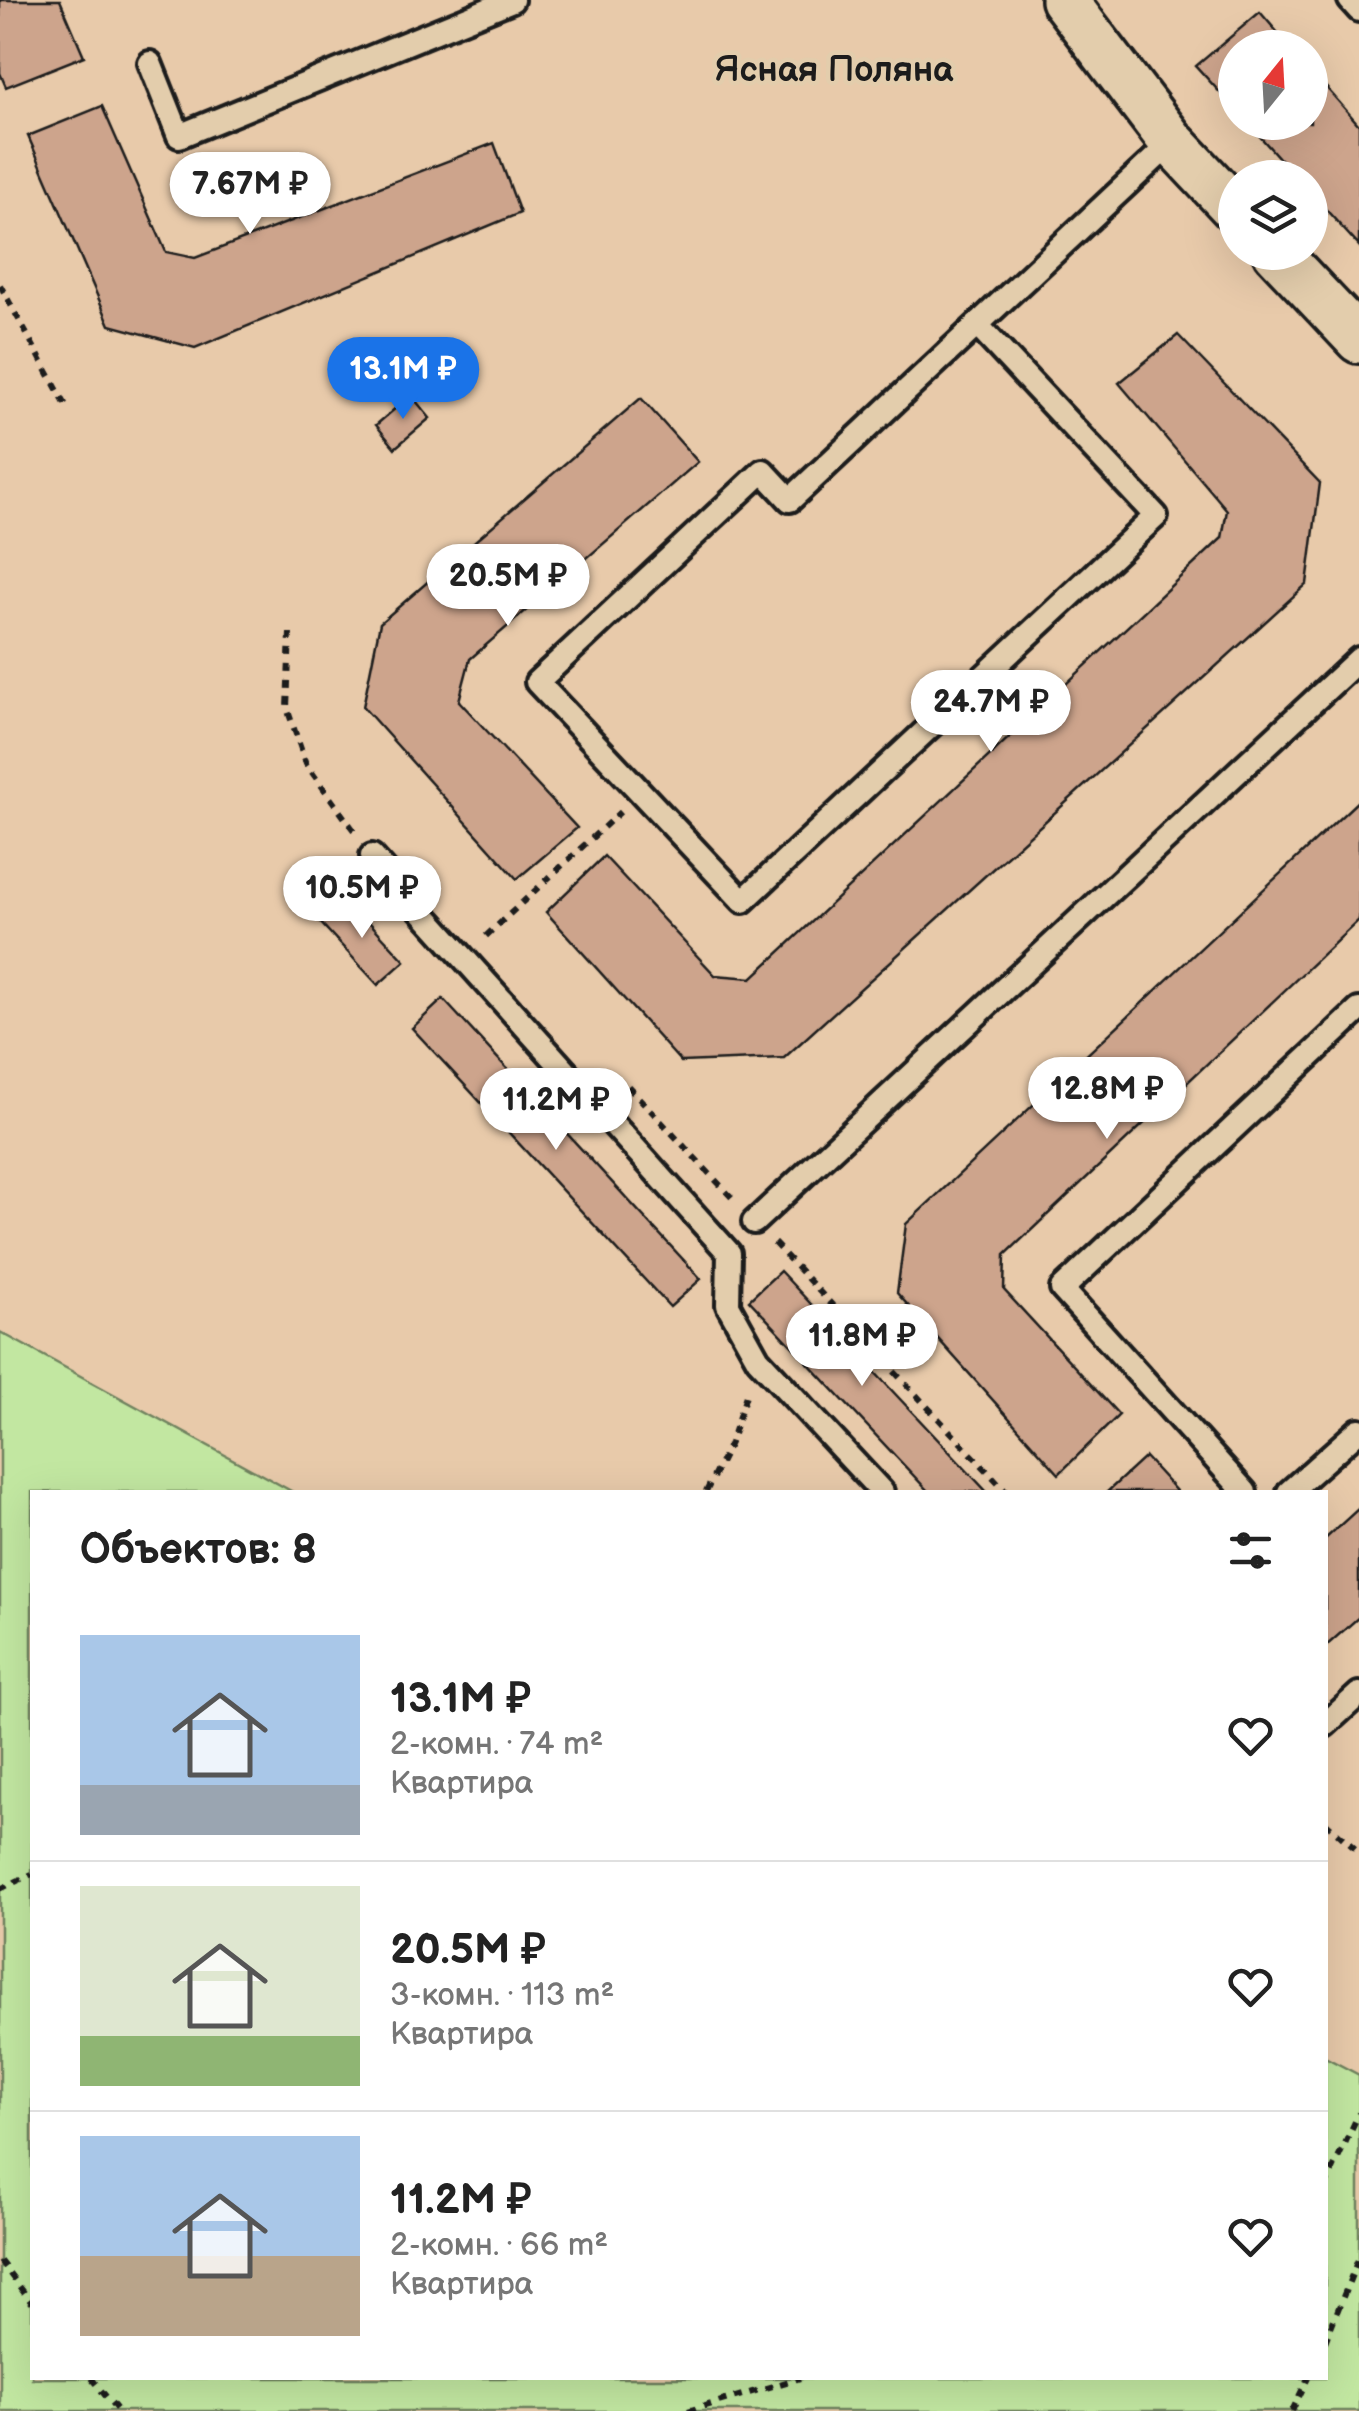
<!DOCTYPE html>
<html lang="ru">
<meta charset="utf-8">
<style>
body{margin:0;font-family:"Balsamiq Sans",sans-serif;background:#f6f6f6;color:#222;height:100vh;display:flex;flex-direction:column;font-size:38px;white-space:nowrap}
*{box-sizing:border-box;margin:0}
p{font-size:32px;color:#767676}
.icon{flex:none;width:55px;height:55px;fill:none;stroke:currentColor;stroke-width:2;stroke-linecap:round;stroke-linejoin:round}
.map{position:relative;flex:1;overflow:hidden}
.details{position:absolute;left:30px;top:1490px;width:1298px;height:890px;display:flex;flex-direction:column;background:#fff;border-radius:0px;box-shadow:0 10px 40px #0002}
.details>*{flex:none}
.needle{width:65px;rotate:18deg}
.buttons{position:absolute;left:1218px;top:30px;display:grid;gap:20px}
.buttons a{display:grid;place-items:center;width:110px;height:110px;border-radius:50%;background:#fff;box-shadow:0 10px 40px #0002;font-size:50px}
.price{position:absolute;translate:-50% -85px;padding:0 22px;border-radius:35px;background:#fff;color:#222;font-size:32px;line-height:65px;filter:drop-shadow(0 2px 5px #0008)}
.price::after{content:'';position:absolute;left:50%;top:60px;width:30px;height:22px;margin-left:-15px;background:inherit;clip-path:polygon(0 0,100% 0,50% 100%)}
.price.active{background:#1a73e8;color:#fff}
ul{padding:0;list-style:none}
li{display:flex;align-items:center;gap:30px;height:250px;padding:0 50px}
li+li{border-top:2px solid #e0e0e0}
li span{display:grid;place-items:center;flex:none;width:280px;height:200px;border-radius:0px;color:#555}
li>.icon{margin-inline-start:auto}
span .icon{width:120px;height:120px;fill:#fffc;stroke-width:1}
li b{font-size:42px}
h2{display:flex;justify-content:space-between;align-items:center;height:120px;padding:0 50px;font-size:42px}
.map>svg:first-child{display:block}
.green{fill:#c2e7a1;stroke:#6f825e;stroke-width:2.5}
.building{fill:#cda48c;stroke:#1c1c1c;stroke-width:2.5}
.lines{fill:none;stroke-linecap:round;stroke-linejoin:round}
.lane-casing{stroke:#1c1c1c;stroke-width:30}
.street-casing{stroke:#1c1c1c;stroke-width:52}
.path{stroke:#1c1c1c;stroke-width:6;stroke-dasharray:8 8;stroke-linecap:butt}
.lane{stroke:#e3cdac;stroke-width:22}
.street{stroke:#e3cdac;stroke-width:45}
.labels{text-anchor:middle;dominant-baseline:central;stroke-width:9;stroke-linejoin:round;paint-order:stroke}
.district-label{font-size:35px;font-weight:bold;fill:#1c1c1c;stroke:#e3cdac}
</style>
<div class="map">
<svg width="1359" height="2411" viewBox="0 0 1359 2411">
<rect width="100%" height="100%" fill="#e8caaa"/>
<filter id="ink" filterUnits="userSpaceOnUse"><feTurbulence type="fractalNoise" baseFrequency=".01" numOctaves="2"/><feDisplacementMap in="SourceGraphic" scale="20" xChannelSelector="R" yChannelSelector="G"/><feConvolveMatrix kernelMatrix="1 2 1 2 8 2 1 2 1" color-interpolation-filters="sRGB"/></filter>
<g filter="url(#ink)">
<!-- green -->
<path class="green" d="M0,1332L293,1492H32V2378H1325V2057L1359,2075V2411H0Z"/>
<!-- building -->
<g class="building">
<path d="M0,0H60L84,56L6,87L0,73Z"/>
<path d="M1260,12L1291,48H1235V109L1196,66Z"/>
<path d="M1310,69L1359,125V246L1310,192V178H1297L1247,122H1310Z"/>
<path d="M102,106L166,252L195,258L494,143L520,213L195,348L110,325L28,136Z"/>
<path d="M1178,335L1320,483L1307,584L784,1058L681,1062L546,912L604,856L715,975L752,978L1222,538L1227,510L1119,383Z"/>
<path d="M411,395L430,418L395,448L376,425Z"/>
<path d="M641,398L698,462L470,659L459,701L577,828L517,879L363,707L380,623Z"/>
<path d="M1359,800V920L1005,1255L1004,1290L1119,1415L1059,1474L897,1293L906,1224Z"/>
<path d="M345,896L405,961L378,985L319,921Z"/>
<path d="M443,999L701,1279L670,1307L412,1028Z"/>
<path d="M780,1271L987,1492H929L749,1300Z"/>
<path d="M1145,1457L1177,1492H1107Z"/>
<path d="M1359,1508V1617L1325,1647V1539Z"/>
</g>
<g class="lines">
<!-- lane casing -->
<g class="lane-casing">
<g id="lane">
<path d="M1350,0L1359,10"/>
<path d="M150,63L179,136L512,0"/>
<path d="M977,325L1156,516L743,901L537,682L763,471L790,500L1172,142"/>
<path d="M372,856L729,1253L728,1305L758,1359L882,1492"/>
<path d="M754,1222L1359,659"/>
<path d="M1245,1492L1062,1289L1359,1010"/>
<path d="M1289,1492L1359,1430"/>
<path d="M1325,1725L1359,1694"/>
</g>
</g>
<!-- street casing -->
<g class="street-casing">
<g id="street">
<path d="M1064,0L1172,142L1235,209"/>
<path d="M1276,252L1359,340"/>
</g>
</g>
<!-- path -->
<g class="path">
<path d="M0,285L69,411"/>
<path d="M290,633L287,708L306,764L355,832"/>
<path d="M486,936L620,812"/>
<path d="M628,1086L735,1201"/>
<path d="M774,1243L1007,1492"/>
<path d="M706,1492L730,1443L747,1392"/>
<path d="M1325,1822L1359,1852"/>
<path d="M0,1889L32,1874"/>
<path d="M1325,2187L1359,2113"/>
<path d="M0,2261L32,2303"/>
<path d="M1325,2342L1359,2257"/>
<path d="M91,2378L118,2411"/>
<path d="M688,2411L800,2378"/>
<path d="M1292,2411L1308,2378"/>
</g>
<!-- lane -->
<use href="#lane" class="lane"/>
<!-- street -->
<use href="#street" class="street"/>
</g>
</g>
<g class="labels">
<!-- district labels -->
<g class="district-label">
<text x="834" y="70">Ясная Поляна</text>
</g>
</g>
</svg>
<div class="buttons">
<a><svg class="needle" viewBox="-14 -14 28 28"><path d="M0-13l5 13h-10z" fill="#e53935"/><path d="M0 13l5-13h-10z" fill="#767676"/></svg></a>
<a><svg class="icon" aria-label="layers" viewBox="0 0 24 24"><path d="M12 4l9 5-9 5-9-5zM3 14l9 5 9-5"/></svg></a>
</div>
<b class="price" style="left:250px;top:237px">7.67M ₽</b>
<b class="price active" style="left:403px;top:422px">13.1M ₽</b>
<b class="price" style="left:508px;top:629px">20.5M ₽</b>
<b class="price" style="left:991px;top:755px">24.7M ₽</b>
<b class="price" style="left:362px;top:941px">10.5M ₽</b>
<b class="price" style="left:1107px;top:1142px">12.8M ₽</b>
<b class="price" style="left:556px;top:1153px">11.2M ₽</b>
<b class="price" style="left:862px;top:1389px">11.8M ₽</b>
<section class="details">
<h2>Объектов: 8<svg class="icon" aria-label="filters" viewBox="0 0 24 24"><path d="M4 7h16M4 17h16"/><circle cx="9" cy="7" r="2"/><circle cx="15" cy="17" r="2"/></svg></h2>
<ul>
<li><span style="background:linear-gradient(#a9c7e8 75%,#9aa5b1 0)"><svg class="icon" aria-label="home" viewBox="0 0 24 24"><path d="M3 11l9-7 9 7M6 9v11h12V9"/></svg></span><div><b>13.1M ₽</b><p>2-комн. · 74 m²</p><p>Квартира</p></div><svg class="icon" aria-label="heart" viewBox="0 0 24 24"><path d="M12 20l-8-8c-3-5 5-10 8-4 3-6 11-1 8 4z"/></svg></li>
<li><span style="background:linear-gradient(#dfe7d0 75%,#8fb573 0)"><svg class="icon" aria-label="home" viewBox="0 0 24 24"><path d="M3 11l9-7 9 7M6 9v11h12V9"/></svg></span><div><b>20.5M ₽</b><p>3-комн. · 113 m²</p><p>Квартира</p></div><svg class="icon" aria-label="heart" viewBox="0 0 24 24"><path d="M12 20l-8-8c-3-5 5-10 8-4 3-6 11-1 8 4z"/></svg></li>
<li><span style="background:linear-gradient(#a9c7e8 60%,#b9a48a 0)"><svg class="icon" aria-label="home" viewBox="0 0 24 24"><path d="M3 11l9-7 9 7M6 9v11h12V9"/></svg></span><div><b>11.2M ₽</b><p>2-комн. · 66 m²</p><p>Квартира</p></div><svg class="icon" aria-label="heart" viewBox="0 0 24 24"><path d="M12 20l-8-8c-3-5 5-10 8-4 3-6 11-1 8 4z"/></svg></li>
</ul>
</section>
</div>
